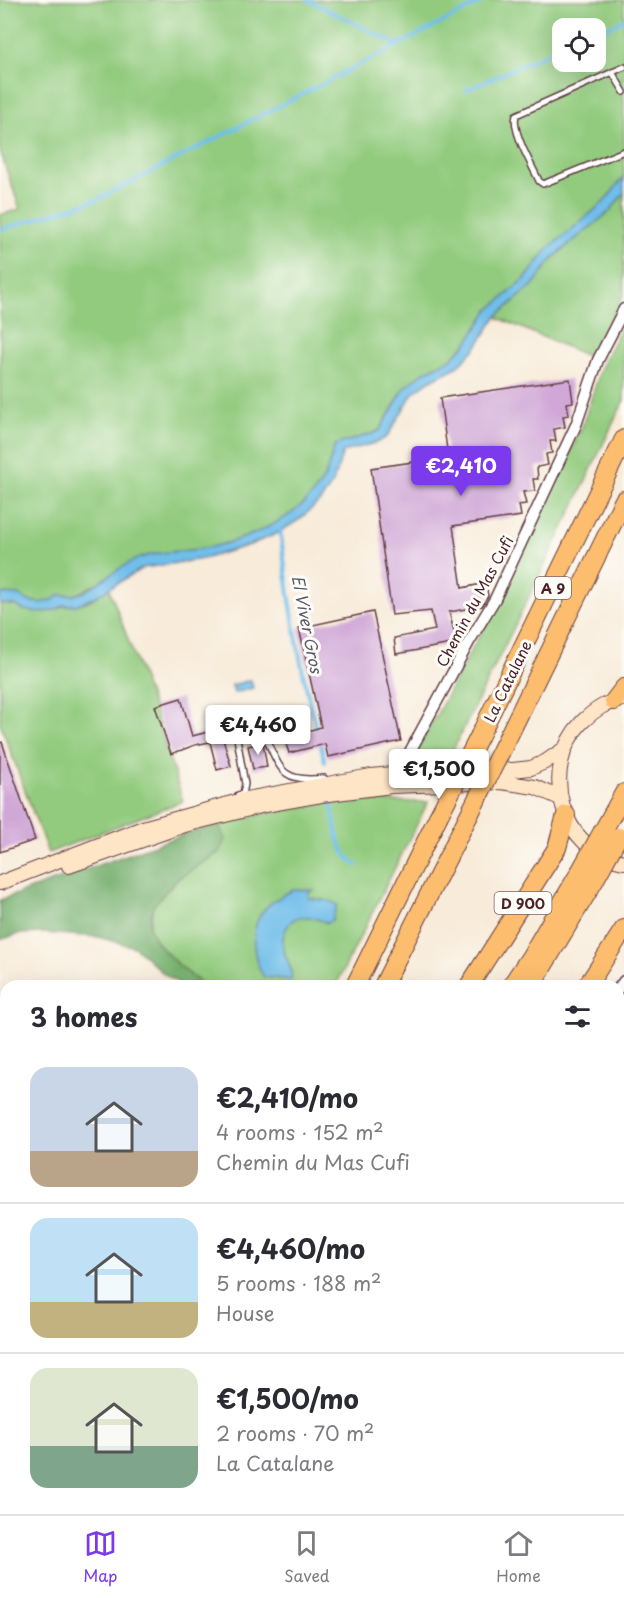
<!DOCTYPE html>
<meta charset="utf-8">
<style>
body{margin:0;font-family:"Playpen Sans",sans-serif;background:#f2f2f3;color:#2b2b33;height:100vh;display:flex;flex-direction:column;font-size:22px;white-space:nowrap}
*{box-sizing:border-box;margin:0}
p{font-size:20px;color:#7c7c81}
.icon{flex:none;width:33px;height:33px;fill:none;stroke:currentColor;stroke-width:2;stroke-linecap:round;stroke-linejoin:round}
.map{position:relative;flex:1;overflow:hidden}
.panel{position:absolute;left:0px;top:980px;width:624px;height:536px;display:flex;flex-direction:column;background:#fff;border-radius:18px 18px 0 0;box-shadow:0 6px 24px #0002}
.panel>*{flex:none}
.controls{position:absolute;left:552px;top:18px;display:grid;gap:12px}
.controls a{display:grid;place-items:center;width:54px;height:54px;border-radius:12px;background:#fff;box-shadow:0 6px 24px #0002;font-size:30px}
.price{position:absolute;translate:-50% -51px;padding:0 14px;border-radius:6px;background:#fff;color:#222;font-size:20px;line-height:39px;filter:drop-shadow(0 2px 3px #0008)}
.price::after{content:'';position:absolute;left:50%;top:36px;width:18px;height:14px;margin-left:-9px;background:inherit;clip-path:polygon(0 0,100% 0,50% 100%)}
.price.active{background:#7c3aed;color:#fff}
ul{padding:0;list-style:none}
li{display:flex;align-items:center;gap:18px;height:150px;padding:0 30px}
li+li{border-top:2px solid #e1e1e2}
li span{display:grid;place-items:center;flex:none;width:168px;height:120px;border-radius:18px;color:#555}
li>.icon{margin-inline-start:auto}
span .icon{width:72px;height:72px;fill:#fffc;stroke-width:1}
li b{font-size:26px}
h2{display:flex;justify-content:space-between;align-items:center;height:72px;padding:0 30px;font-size:26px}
.menu{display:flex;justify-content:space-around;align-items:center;height:84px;border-top:2px solid #e1e1e2;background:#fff;font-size:16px;color:#7c7c81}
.menu a{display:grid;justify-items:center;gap:3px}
.menu .active{color:#7c3aed}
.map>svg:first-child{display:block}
.green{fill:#92cb7e;stroke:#6e7554;stroke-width:1.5;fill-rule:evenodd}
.forest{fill:#75af6d;stroke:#60674c;stroke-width:1.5}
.water{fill:#6fbeea;stroke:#5c6e8a;stroke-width:1.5}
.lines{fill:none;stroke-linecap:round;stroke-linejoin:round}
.stream{stroke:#6fbeea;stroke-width:4}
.building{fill:#d0a7d7}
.lane-casing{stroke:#643e45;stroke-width:8}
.street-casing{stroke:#643e45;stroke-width:13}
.secondary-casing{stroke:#643e45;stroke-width:16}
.highway-casing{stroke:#643e45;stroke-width:20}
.lane{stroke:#fff;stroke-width:5}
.street{stroke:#fff;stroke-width:10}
.secondary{stroke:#fee5c5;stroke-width:14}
.highway{stroke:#fcbd6e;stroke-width:18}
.highway-bridge-casing{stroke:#643e45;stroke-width:20;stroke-linecap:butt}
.highway-bridge{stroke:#fcbd6e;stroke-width:18}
.labels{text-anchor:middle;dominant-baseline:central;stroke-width:6;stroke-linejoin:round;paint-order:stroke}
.shield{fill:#fdfcf7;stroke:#806168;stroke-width:1.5}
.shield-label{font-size:14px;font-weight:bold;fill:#4a1f2b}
.street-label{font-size:15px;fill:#4a1f2b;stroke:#fdfcf7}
.water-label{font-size:16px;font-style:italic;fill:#57576e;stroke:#fdfcf7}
</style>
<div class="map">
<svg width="624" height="1514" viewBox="0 0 624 1514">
<rect width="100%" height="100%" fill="#fdfcf7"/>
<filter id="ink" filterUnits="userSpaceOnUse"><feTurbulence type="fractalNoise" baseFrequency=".0167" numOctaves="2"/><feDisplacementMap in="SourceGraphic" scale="12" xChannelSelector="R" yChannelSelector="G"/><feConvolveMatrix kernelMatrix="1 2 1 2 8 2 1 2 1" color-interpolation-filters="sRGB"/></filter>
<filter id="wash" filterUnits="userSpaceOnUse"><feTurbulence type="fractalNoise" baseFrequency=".008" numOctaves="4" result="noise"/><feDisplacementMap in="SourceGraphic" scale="24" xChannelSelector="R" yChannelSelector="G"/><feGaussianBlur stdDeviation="1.35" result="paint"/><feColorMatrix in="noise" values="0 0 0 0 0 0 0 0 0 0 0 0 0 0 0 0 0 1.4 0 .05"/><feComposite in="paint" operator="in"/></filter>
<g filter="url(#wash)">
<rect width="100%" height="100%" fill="#f8ebd9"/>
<!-- green -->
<g class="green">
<path d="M0,0H624V177L604,202L547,250L526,278L488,311L467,343L451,359L424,372L405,387L380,430L374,433L335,445C331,456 329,469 323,480C302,519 243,541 202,549C188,552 173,550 160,554C139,561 117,573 97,584V586L96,584L75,595H59L54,600L40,603L28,601L18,595L0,594V215L20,209L0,151ZM562,28H596V62H562Z"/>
<path d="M624,193V294L592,358L496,317L533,285L554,257L610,211Z"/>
<path d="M624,322V400L570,514L450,756L415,755L474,645L500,601L582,427L603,362Z"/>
<path d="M109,588L152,704L183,801L48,853L0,723V604L15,605L24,610L76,605L88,601Z"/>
<path d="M373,801L428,802L336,985H203L177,964L157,943L149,927L153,906L176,880L225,839L219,825L267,813L323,803Z"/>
<path d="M618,1099L624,1102V1203L618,1205Z"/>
<path d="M6,1119V1143L0,1145V1121Z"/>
<path d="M6,1368V1424L0,1420V1369Z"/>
</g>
<!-- forest -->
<path class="forest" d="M219,825L225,839L221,851L176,880L153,906L149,927L157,943L177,964L203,985H181L164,974L135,947L98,937L44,933L18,934L0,940V900L188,833Z"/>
<!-- water -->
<g class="water">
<path d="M624,177V193L610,211L554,257L533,285L496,317L475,349L457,367L429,381L413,393L387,437L378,442L343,452L333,483L321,500L299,520L276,534L250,545L203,559L143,568L93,598L76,605H63L58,609L40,613L24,610L15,605L0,604V594L18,595L28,601L40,603L53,600L59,595H74L84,592C100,582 123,565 139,558C157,551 179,552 198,549C240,544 302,518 323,480C329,469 331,456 335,445L374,433L380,430L405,387L424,372L451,359L467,343L488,311L526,278L547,250L604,202Z"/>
<path d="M251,680L253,688L234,693L232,685Z"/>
<path d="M293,890H315L308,893L309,898L330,901L337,905L332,920L327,923C311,916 294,911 286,929C283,935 282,941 283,948C285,958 294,969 291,980L264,977C258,968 255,957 254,946C252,915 267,902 293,890Z"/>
</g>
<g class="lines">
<!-- stream -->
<g class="stream">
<path d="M308,0L398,45"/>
<path d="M596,33L624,20"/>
<path d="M466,90L562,47"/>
<path d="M0,230L96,200L486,0"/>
<path d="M280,530C289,598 299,665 317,731"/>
<path d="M320,742L325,762"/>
<path d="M331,801C335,822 336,854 357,865"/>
</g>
</g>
<g id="blocks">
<!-- building -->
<g class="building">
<path d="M570,379L573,402L567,403L569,415L563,416L565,427L554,429L556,441H550L552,453L546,454L548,465L537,467L538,479H533L535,491L523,492L526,504L519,505L521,516L453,526L462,588L486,583L488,596L482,606L449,612L457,643L396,654L394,638L435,630L431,611L392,615L371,468L448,457L440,398Z"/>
<path d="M373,612L401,741L328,757L325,744L289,753L284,738L321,727L299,628Z"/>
<path d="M181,698L192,736L220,729L231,766L217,770L210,742L195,745L171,754L155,706Z"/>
<path d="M2,742L35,840L0,852V743Z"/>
<path d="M263,743L267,767L253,769L248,746Z"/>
</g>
</g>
</g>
<g filter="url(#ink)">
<use href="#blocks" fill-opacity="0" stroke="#643e45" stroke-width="1.5"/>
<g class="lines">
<!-- lane casing -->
<g class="lane-casing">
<g id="lane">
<path d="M624,67L516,115C511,131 532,165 539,181L543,184L624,151"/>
<path d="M612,72L624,92"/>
<path d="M238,795L243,794L245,784L237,738L240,734L254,731L264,734C281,770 281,783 324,778"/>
</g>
</g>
<!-- street casing -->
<g class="street-casing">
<g id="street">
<path d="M402,773L406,759L469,642L495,599L576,425L598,360L624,309"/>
<path d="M618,989L624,981"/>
<path d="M618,1212L624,1211"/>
<path d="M0,1428L6,1432"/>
<path d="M67,1514L68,1509"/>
<path d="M253,1514L255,1509"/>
</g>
</g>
<!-- secondary casing -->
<g class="secondary-casing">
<g id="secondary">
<path d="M622,699C606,702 593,711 582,722C539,767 559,851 624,862"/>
<path d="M69,866L185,825L265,805L321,795L391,786L501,782L535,787L560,798"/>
<path d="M0,883L143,828L246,799L371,776L435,770H513L531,768L545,762L564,749"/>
</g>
</g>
<!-- highway casing -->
<g class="highway-casing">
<g id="highway">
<path d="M614,701L624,688"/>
<path d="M480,735L624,439"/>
<path d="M508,737L624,500"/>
<path d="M603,831L624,793"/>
<path d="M355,986L438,817"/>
<path d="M383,986L468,817"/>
<path d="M469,986L557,848L566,815"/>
<path d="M511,986L531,956L580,872"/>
<path d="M531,986L594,881"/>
<path d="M587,986L624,929"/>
<path d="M113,1514L115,1509"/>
<path d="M138,1514L141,1509"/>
<path d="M200,1514L202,1509"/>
<path d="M219,1514L221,1509"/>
</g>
</g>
<!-- lane -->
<use href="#lane" class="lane"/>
<!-- street -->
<use href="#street" class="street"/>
<!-- secondary -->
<use href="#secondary" class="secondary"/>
<!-- highway -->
<use href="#highway" class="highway"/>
<!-- highway-bridge casing -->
<g class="highway-bridge-casing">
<g id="highway-bridge">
<path d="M438,817L480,735"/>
<path d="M468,817L508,737"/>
<path d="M580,872L603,831"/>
<path d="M594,881L618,837"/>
</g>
</g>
<!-- highway-bridge -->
<use href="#highway-bridge" class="highway-bridge"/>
</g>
</g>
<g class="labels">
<!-- shield labels -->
<g class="shield">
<rect x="535" y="577" width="36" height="22" rx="4.5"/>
<rect x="494.5" y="892" width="57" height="22" rx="4.5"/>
</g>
<g class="shield-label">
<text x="553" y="588">A 9</text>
<text x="523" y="903">D 900</text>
</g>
<!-- street labels -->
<g class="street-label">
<text transform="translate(474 601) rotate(-62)">Chemin du Mas Cufi</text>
<text transform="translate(507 681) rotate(-64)">La Catalane</text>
</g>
<!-- water labels -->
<g class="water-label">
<text transform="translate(308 624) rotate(79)">El Viver Gros</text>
</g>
</g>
</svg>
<div class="controls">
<a><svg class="icon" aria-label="locate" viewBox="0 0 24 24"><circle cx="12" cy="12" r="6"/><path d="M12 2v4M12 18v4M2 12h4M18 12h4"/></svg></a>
</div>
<b class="price active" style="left:461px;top:497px">€2,410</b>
<b class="price" style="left:258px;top:756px">€4,460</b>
<b class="price" style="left:439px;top:800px">€1,500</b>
<section class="panel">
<h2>3 homes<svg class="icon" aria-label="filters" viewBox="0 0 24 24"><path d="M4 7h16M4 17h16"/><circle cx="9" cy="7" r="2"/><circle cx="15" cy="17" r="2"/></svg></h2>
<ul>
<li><span style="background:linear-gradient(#c9d6e8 70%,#b9a48a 0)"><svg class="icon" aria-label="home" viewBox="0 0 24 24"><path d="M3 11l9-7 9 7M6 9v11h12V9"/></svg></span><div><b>€2,410/mo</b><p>4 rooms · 152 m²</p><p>Chemin du Mas Cufi</p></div></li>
<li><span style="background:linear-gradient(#bfe0f5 70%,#c2b280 0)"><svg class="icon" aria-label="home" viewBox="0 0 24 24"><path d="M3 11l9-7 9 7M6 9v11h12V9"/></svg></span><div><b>€4,460/mo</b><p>5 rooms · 188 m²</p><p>House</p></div></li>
<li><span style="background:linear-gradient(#dfe7d0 65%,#7fa58c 0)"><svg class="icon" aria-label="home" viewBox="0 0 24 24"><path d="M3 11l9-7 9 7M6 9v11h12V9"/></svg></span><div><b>€1,500/mo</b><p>2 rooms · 70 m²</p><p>La Catalane</p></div></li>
</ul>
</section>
</div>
<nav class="menu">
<a class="active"><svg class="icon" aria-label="map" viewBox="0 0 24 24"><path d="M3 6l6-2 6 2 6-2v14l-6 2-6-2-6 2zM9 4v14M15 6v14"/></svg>Map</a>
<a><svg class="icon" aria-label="saved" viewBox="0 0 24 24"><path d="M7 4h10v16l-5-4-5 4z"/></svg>Saved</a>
<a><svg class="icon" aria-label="home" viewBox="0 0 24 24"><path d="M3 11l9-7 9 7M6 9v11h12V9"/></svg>Home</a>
</nav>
